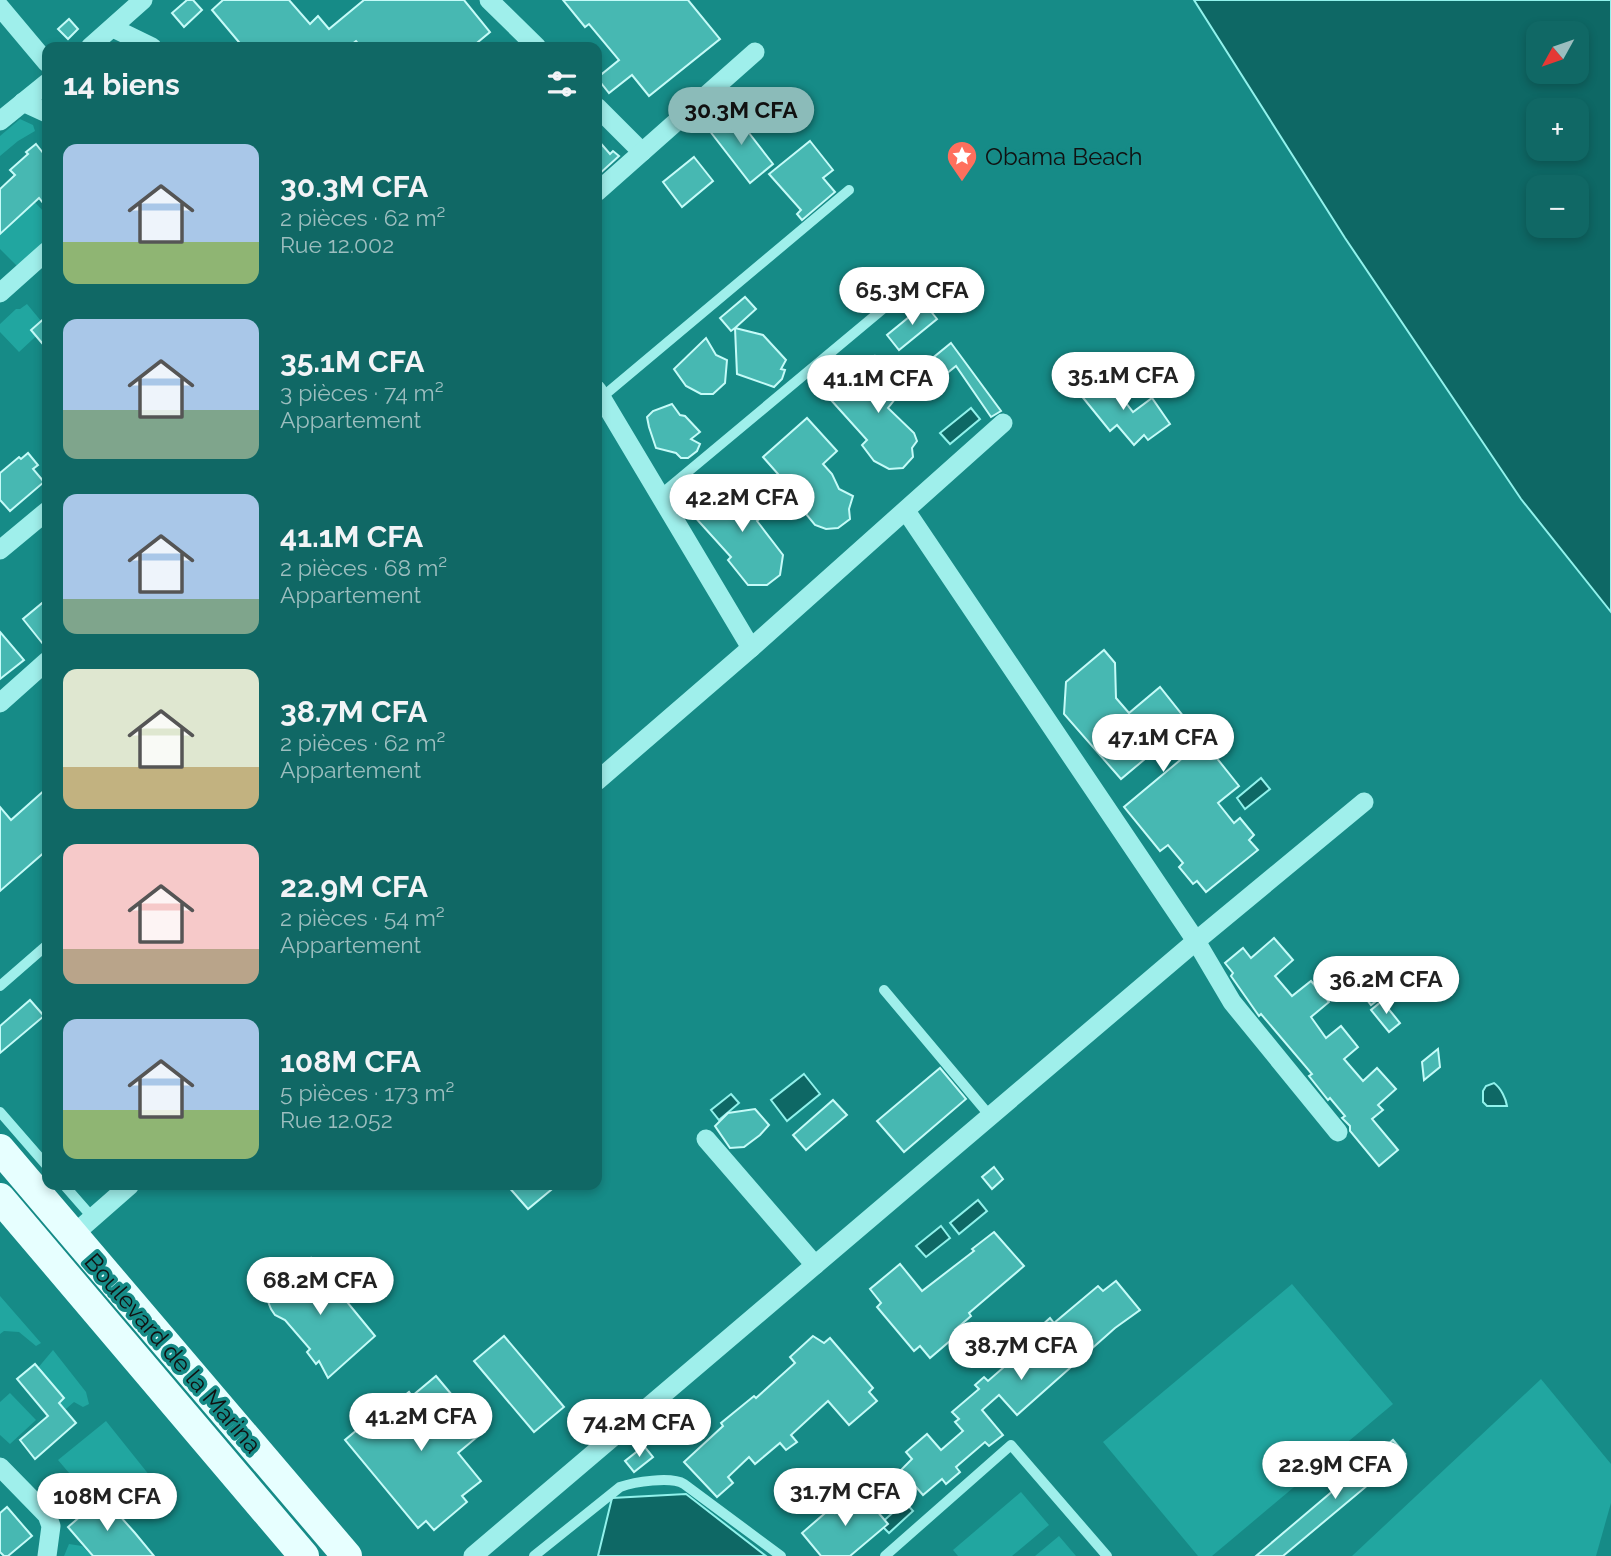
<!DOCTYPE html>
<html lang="fr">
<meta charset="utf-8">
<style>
body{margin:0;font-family:Raleway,sans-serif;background:#1e706e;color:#f1f3f6;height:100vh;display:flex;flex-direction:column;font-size:26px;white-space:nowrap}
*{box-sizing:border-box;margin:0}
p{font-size:23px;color:#9cbebf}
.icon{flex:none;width:38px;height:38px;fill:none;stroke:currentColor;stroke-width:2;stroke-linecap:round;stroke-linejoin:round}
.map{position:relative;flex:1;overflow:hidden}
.details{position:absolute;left:42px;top:42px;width:560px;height:1148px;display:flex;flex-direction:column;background:#106865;border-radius:14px;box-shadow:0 4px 10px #0003}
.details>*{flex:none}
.needle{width:46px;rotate:230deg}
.buttons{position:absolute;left:1526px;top:21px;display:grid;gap:14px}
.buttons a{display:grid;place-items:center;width:63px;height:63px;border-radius:14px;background:#106865;box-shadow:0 4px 10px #0003;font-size:35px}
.price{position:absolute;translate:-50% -60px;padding:0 16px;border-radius:24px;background:#fff;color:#222;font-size:23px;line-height:46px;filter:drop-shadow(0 2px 4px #0008)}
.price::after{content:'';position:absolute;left:50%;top:42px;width:21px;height:16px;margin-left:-10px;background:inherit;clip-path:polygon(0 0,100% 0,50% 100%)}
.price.active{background:#8bbbb9;color:#111}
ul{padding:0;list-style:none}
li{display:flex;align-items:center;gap:21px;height:175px;padding:0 21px}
li span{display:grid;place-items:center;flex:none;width:196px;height:140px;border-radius:14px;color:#555}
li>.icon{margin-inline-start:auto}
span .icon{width:84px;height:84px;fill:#fffc;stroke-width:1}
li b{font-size:30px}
h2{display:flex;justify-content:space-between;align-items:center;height:84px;padding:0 21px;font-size:30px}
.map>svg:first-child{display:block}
.green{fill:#21a6a0}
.water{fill:#0e6865;stroke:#91f2ec;stroke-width:2;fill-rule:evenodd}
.building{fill:#47b8b2;stroke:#c5fbf8;stroke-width:2}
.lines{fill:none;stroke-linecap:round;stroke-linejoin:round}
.service{stroke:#9fefeb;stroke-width:10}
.minor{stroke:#9fefeb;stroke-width:19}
.primary{stroke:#e7ffff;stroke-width:30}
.labels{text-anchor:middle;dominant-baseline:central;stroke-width:7;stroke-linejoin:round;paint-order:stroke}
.poi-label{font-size:24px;fill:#111;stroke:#168b87;text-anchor:start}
.street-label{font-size:24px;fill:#111;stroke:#168b87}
</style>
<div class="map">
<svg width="1611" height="1556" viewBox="0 0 1611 1556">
<rect width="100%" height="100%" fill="#168b87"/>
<!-- green -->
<g class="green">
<path d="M20,119L33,125L35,131L18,141L0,156V136Z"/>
<path d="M28,195L47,215V246L21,270L0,249V212Z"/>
<path d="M27,304L46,327L19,352L0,332V324L16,309H20Z"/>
<path d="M1292,1284L1393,1404L1212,1556H1198L1103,1442Z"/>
<path d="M0,1296L41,1343L36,1346L19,1332L4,1331L0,1334Z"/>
<path d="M53,1350L86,1392L89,1404L83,1407L74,1402L60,1414L37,1369Z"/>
<path d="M1541,1379L1611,1464V1503L1596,1556H1352Z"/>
<path d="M10,1393L36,1420L10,1444L0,1435V1402Z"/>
<path d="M106,1421L162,1491L138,1507L131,1495L123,1489L115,1490L104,1500L94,1491L87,1494L58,1460Z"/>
<path d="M1021,1492L1049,1525L1012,1556H958L953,1550Z"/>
<path d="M1059,1536L1076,1556H1035Z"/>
<path d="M69,1544L82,1546L92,1556H64Z"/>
</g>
<!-- water -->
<g class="water">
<path d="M1194,0H1611V612L1521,499L1345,238ZM1538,33H1577V72H1538ZM1538,110H1577V149H1538ZM1577,187V226H1538V187Z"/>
<path d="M971,408L980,419L950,444L940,433Z"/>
<path d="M1261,778L1270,789L1245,809L1237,798Z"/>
<path d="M804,1074L820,1094L787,1121L771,1100Z"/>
<path d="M1494,1083C1501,1088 1506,1099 1507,1106H1487L1483,1102V1091L1486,1086Z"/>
<path d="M731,1094L739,1103L719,1120L711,1110Z"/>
<path d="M978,1200L987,1211L959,1234L950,1223Z"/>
<path d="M941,1226L950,1238L926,1257L916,1246Z"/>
<path d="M686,1494L766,1556H598L612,1498Z"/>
<path d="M905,1502L913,1511L889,1533L880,1524Z"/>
</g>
<!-- building -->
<g class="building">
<path d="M187,0H193L202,10L184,27L172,13Z"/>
<path d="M223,0H289L310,24L318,16L329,29L364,0H464L490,32L472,47H361L356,41L348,47H243L212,10Z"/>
<path d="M563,0H688L720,39L649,96L632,75L609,93L597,78L619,60L589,24L585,27Z"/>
<path d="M69,19L78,29L68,39L58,29Z"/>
<path d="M732,111L773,164L750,183L709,130Z"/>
<path d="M597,139L610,154L613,151L619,156L597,176Z"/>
<path d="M810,141L833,170L823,178L835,192L802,220L797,214L801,210L769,174Z"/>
<path d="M36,144L47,158V208L39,198L0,234V189L15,175L10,170L28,154L26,152Z"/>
<path d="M694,157L713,181L682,207L663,182Z"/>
<path d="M745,297L756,309L735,328L763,335L786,360L781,369L785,370L782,379L774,387L737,374L735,328L731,331L720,318Z"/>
<path d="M925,304L937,319L899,350L887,335Z"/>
<path d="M47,316V349L31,330Z"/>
<path d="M706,338L716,355L727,360L725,383L713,394H701L686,386L674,369Z"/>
<path d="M951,343L1001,411L991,417L956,366L931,386L918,370Z"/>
<path d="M875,356L906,385L888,408L914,433L917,441L912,448L913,457L903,468L889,469L874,461L862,445L867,440L831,400L857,378Z"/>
<path d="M1093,374L1111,394L1116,390L1133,412L1152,398L1170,424L1148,440L1144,435L1134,445L1117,425L1110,431L1076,389Z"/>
<path d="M672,404L680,415L685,416L700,432L691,439L700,444L697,451L688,458H681L676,453L656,448L649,427L647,417L653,411Z"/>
<path d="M807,418L837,451L823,464L832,474L839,489L853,496L849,509L850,519L838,528L826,529L815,525L797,503L801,500L763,457Z"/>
<path d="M28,453L38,465L33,469L44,482L10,511L0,500V473L19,457L21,459Z"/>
<path d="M736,477L767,512L757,521L783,555L780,575L767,585H748L728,560L731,557L693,515L705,504L708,507L725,491L723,488Z"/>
<path d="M47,599V649L23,619Z"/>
<path d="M0,632L24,660L0,679Z"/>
<path d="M1104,650L1115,663L1116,698L1129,713L1160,687L1239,786L1218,803L1234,823L1240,818L1254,835L1249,840L1258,850L1206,892L1197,881L1193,884L1179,867L1183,863L1168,845L1160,851L1124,807L1191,751L1176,733L1121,779L1064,714L1066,682Z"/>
<path d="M47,788V850L0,891V807L11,820Z"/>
<path d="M1274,938L1293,960L1275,976L1292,996L1311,981L1329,1002L1311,1017L1326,1038L1341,1026L1358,1047L1344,1059L1363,1081L1377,1068L1396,1089L1378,1105L1383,1110L1372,1119L1398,1150L1379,1166L1350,1131V1126L1342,1118L1345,1116L1330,1098L1328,1100L1309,1076L1312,1074L1261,1014L1259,1016L1231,976L1233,973L1225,963L1243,948L1251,958Z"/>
<path d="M1377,978L1388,992L1371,1005L1360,991Z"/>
<path d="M30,1000L44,1016L0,1053V1026Z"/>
<path d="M1382,1001L1400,1023L1389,1032L1371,1010Z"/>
<path d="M1438,1049L1440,1067L1424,1080L1422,1062Z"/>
<path d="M940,1068L966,1099L904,1152L877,1121Z"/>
<path d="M833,1100L847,1115L806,1150L793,1135Z"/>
<path d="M755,1109L769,1125L760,1135L744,1147L730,1148L715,1126L728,1113Z"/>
<path d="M994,1167L1003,1179L992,1189L982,1177Z"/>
<path d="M507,1185H557L528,1209Z"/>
<path d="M994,1232L1024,1266L969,1313L971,1316L955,1330L958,1334L930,1358L920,1346L914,1351L877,1307L881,1303L870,1289L900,1264L922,1291L974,1251L972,1249Z"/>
<path d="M311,1258L375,1336L328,1378L319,1361L316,1364L307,1352L310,1349L285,1320L275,1315L271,1309L265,1294Z"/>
<path d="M1116,1281L1140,1310L1115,1328L1017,1415L999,1395L982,1410L1003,1435L989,1446L985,1442L956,1467L960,1472L946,1484L942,1479L923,1495L901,1470L912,1459L906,1452L927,1434L941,1450L963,1431L955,1422L959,1419L952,1412L979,1389L975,1385L984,1377L988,1381L1012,1360L1010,1356L1018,1349L1022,1352L1046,1331L1041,1326L1050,1318L1054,1323L1098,1286L1103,1291Z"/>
<path d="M504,1336L564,1407L534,1432L474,1361Z"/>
<path d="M813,1336L824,1343L830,1338L873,1388L869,1392L877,1401L849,1425L828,1401L791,1435L797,1442L786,1450L780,1443L755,1464L749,1457L728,1477L733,1483L717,1497L684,1462L723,1426L721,1423L754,1396L756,1398L795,1363L790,1357Z"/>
<path d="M35,1364L64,1398L59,1403L76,1423L35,1459L20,1440L48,1416L17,1379Z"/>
<path d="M436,1376L483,1432L458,1453L481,1481L462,1496L467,1502L434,1530L426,1521L418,1528L345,1440L388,1404L390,1407L409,1392L412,1396Z"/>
<path d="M1393,1440L1405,1454L1283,1556H1256Z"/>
<path d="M644,1446L653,1457L634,1472L625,1461Z"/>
<path d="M860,1491L888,1524L850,1556H821L802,1533L831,1508L835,1513Z"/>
<path d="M103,1497L135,1533L154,1556H93L68,1527Z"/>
<path d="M7,1507L32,1536L8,1556H4L0,1552V1513Z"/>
</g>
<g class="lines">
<!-- service -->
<g class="service">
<path d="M601,398L849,190"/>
<path d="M660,495L908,288"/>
<path d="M0,986L47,945"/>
<path d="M884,990L990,1116"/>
<path d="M0,1112L47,1166"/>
<path d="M64,1185L92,1217"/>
<path d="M534,1556L620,1487C634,1482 671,1476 684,1484L781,1556"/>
<path d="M885,1556L1011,1445L1107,1556"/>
</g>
<!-- minor -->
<g class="minor">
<path d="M489,0L537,47"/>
<path d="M0,7L47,63"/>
<path d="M113,28L152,47"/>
<path d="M90,47L143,0"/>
<path d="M23,102L47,113"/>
<path d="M597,107L642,152"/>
<path d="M0,121L47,83"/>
<path d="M597,192L755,52"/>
<path d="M0,293L47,251"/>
<path d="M597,390L751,648"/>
<path d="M906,511L1196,941L1232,1002L1338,1132"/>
<path d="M0,550L47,511"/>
<path d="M0,703L47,661"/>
<path d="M597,781L751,648L1003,423"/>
<path d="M706,1139L815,1265"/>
<path d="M73,1235L130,1185"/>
<path d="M0,1467L47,1515L51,1526L47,1556"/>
<path d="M473,1556L1196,941L1364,802"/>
</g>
<!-- primary -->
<g class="primary">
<path d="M0,1149L347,1556"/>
<path d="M0,1198L304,1556"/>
</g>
</g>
<!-- icons -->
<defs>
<g id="sight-pin" transform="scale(1.575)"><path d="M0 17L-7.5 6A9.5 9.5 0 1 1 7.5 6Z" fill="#ff6f5d" stroke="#168b87"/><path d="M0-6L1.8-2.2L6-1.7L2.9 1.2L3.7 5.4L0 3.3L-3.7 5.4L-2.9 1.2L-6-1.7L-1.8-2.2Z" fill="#fff"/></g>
</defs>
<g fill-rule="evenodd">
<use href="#sight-pin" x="962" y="156"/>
</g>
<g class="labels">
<!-- poi labels -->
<g class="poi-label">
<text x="985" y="156">Obama Beach</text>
</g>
<!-- street labels -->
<g class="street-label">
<text transform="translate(173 1353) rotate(49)">Boulevard de la Marina</text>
</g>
</g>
</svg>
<div class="buttons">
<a><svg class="needle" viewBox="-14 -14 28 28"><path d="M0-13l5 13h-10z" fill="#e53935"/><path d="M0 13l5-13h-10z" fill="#9cbebf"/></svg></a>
<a>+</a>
<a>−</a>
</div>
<b class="price active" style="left:741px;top:147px">30.3M CFA</b>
<b class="price" style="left:912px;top:327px">65.3M CFA</b>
<b class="price" style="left:1123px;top:412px">35.1M CFA</b>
<b class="price" style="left:878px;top:415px">41.1M CFA</b>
<b class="price" style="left:742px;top:534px">42.2M CFA</b>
<b class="price" style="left:1163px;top:774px">47.1M CFA</b>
<b class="price" style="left:1386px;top:1016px">36.2M CFA</b>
<b class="price" style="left:320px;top:1317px">68.2M CFA</b>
<b class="price" style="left:1021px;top:1382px">38.7M CFA</b>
<b class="price" style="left:421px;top:1453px">41.2M CFA</b>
<b class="price" style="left:639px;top:1459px">74.2M CFA</b>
<b class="price" style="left:1335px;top:1501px">22.9M CFA</b>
<b class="price" style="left:845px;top:1528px">31.7M CFA</b>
<b class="price" style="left:107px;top:1533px">108M CFA</b>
<section class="details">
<h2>14 biens<svg class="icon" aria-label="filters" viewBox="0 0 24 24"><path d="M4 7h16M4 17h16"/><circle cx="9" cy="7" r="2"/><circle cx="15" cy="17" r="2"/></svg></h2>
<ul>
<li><span style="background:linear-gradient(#a9c7e8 70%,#8fb573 0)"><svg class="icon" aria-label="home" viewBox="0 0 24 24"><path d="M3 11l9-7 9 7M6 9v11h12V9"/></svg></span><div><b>30.3M CFA</b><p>2 pièces · 62 m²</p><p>Rue 12.002</p></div></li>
<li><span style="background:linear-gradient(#a9c7e8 65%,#7fa58c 0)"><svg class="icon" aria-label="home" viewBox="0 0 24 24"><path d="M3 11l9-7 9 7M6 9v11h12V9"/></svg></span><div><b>35.1M CFA</b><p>3 pièces · 74 m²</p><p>Appartement</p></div></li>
<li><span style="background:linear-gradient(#a9c7e8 75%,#7fa58c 0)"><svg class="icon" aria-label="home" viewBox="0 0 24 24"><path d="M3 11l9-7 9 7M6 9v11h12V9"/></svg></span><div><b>41.1M CFA</b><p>2 pièces · 68 m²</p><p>Appartement</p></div></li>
<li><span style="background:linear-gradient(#dfe7d0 70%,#c2b280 0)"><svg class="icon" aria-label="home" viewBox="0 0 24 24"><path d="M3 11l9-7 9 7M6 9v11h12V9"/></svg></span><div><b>38.7M CFA</b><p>2 pièces · 62 m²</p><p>Appartement</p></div></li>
<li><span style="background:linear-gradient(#f6c9c9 75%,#b9a48a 0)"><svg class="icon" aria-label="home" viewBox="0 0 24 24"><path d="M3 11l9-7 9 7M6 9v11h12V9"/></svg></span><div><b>22.9M CFA</b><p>2 pièces · 54 m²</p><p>Appartement</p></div></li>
<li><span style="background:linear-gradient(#a9c7e8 65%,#8fb573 0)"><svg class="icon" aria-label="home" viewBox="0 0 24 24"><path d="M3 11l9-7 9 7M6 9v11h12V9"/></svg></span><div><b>108M CFA</b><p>5 pièces · 173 m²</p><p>Rue 12.052</p></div></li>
</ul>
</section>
</div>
